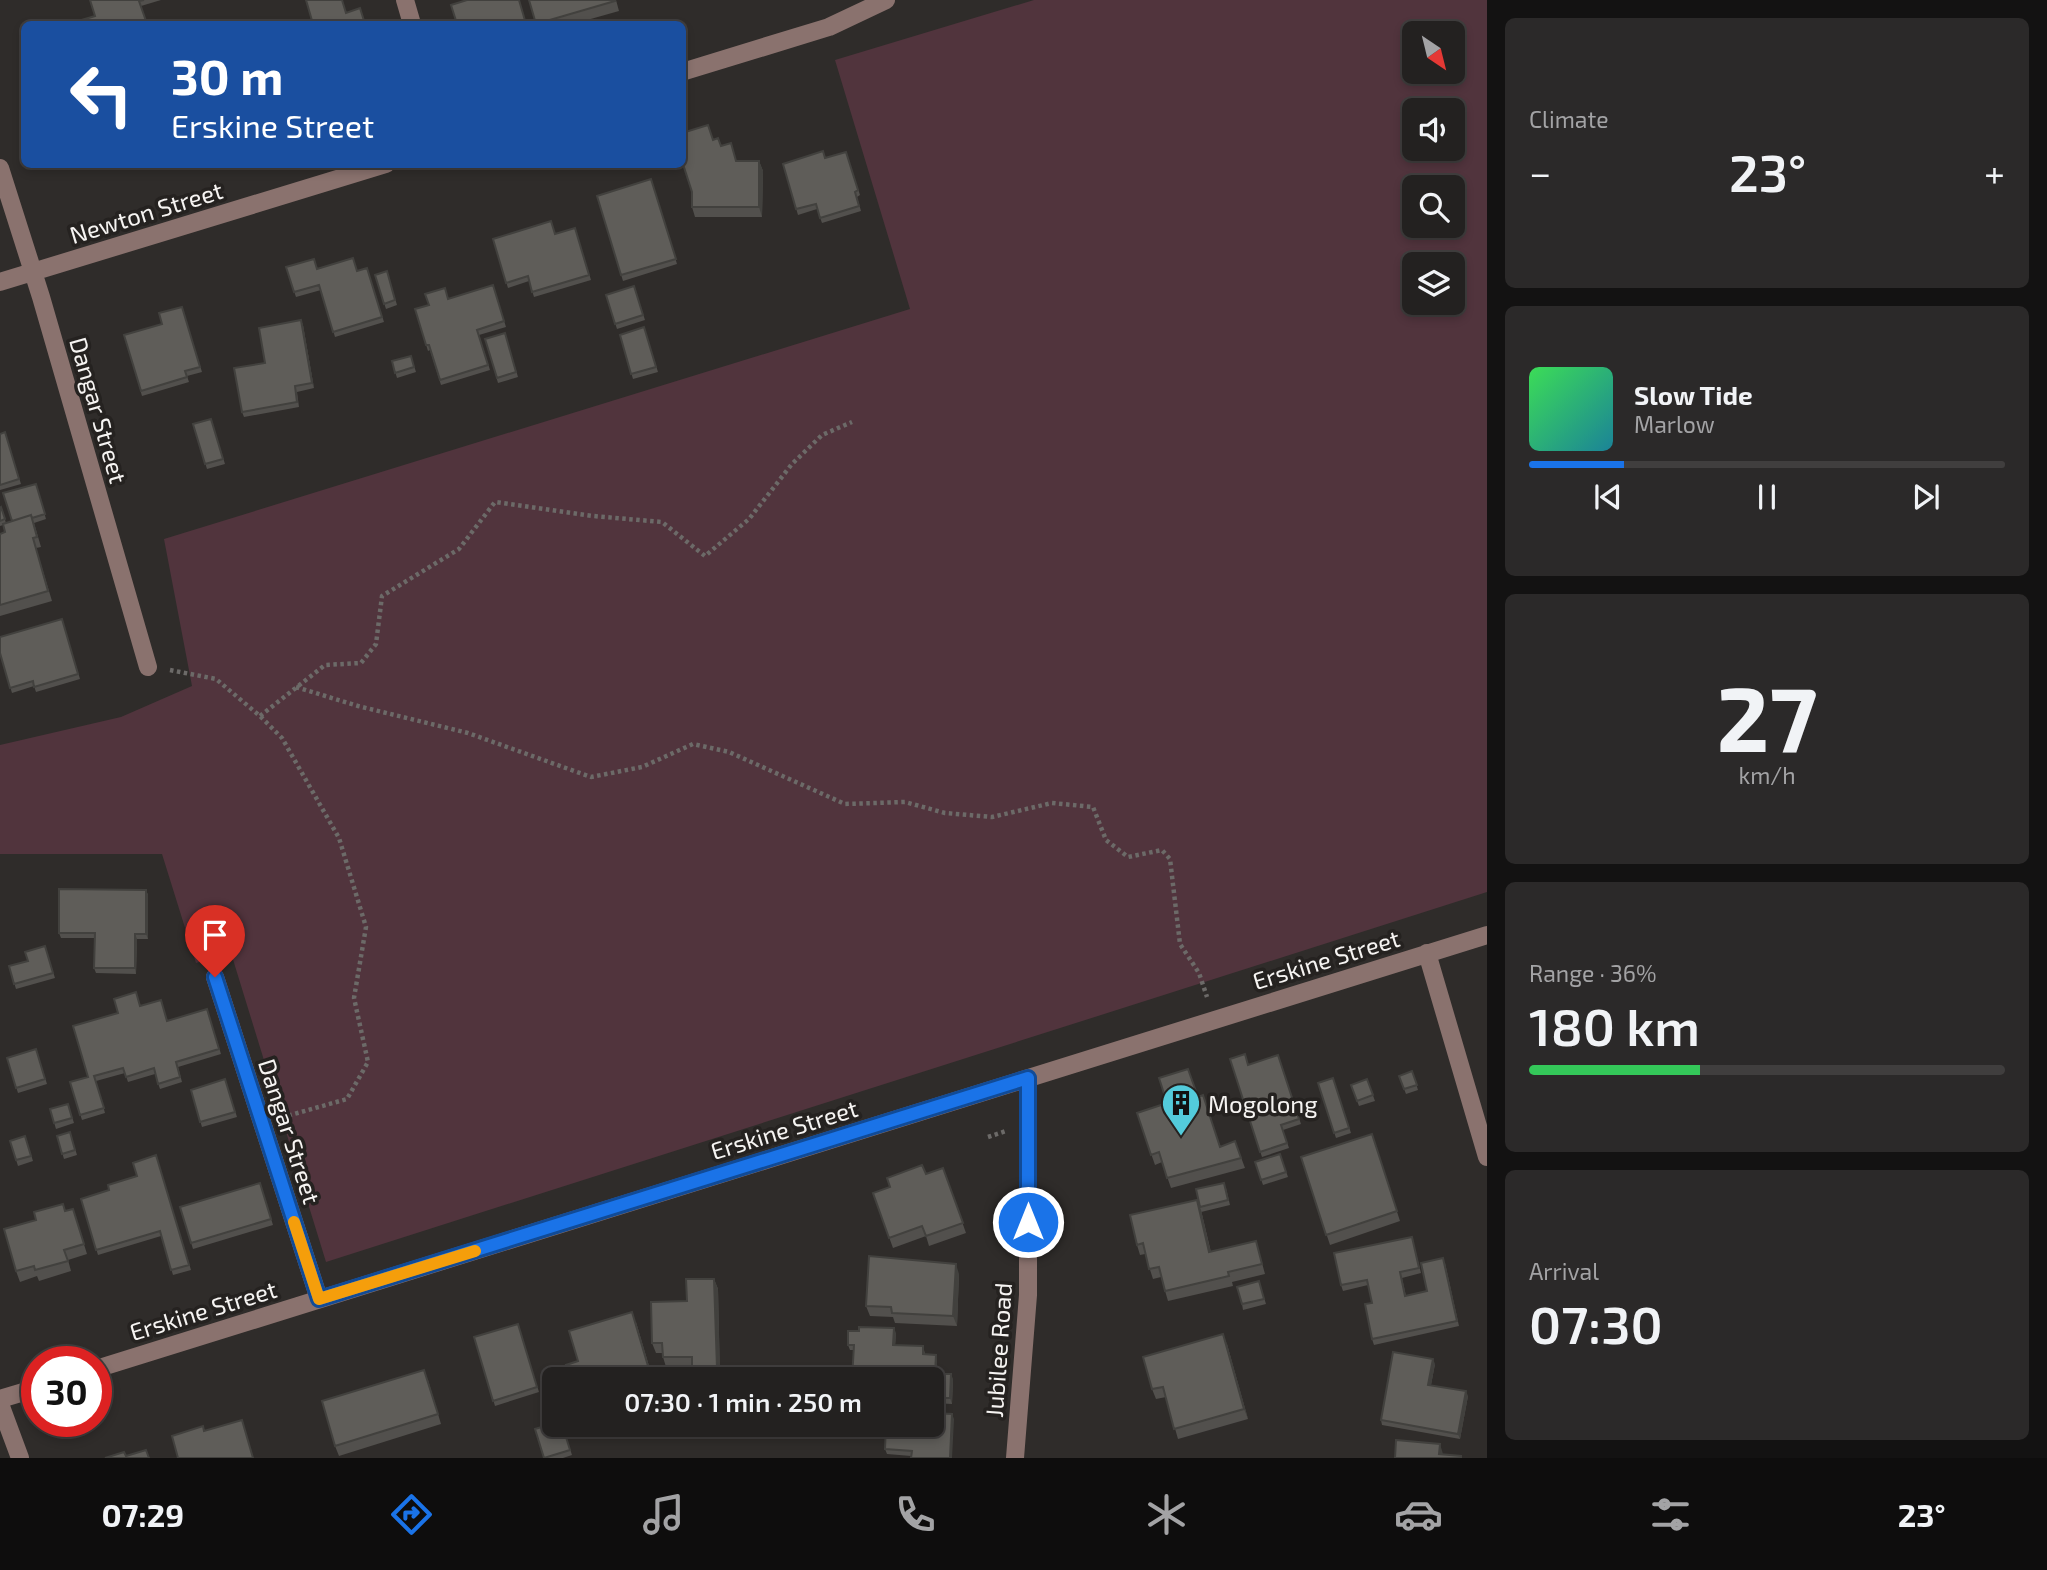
<!DOCTYPE html>
<html lang="en">
<head>
<meta charset="utf-8">
<style>
  :root { --surface:#232120; --page:#2b2929; --text:#f1f3f6; --muted:#a3a3a5; --line:#403e3e; --accent:#1a73e8 }
  body { margin:0; font-family:"Exo 2",sans-serif; background:var(--page); color:var(--text); height:100vh; display:flex; flex-direction:column; font-size:26px; white-space:nowrap }
  * { box-sizing:border-box; margin:0 }
  p { font-size:23px; color:var(--muted) }
  .icon { flex:none; width:38px; height:38px; fill:none; stroke:currentColor; stroke-width:2; stroke-linecap:round; stroke-linejoin:round }
  .map { position:relative; flex:1; overflow:hidden }
  .details { display:flex; flex-direction:column; gap:18px; padding:18px; background:#131212; width:560px }
  .details>* { flex:none }
  .top-card { position:absolute; left:21px; top:21px; width:665px; height:147px; border-radius:10px; box-shadow:0 4px 10px #0003,0 0 0 2px var(--line); background:#1a4fa0; color:#fff; overflow:hidden }
  .needle { width:46px; rotate:145deg }
  .fabs { position:absolute; left:1402px; top:21px; display:grid; gap:14px }
  .fabs a { display:grid; place-items:center; width:63px; height:63px; border-radius:10px; background:var(--surface); box-shadow:0 4px 10px #0003,0 0 0 2px var(--line); font-size:35px }
  .speed { position:absolute; left:21px; top:1346px; display:flex; gap:14px; font-size:35px; font-weight:700; text-align:center }
  .speed>* { display:grid; place-content:center; width:91px; height:91px; border-radius:50%; background:var(--surface); box-shadow:0 4px 10px #0003,0 0 0 2px var(--line); line-height:1 }
  .speed .limit { border:10px solid #d22; background:#fff; color:#111 }
  .pin { position:absolute; display:grid; place-items:center; width:60px; height:60px; color:#fff; margin:-72px -30px; border-radius:50% 50% 50% 0; rotate:-45deg; box-shadow:0 0 7px #0007 }
  .pin .icon { rotate:45deg }
  .me { position:absolute; width:77px; margin:-38px; rotate:0deg; stroke-linejoin:round; filter:drop-shadow(0 0 5px #0008) }
  .turn { display:flex; align-items:center; gap:24px; height:147px; padding:0 35px; font-size:32px }
  .turn .icon { width:91px; height:91px; stroke-width:2.5 }
  .turn b { display:block; font-size:49px; line-height:60px }
  .big { font-size:52px; font-weight:600; line-height:1.1 }
  .details .card { flex:1; display:flex; flex-direction:column; justify-content:center; gap:10px; min-width:0; padding:0 24px; border-radius:10px; background:var(--page) }
  .details .dial { align-items:center; gap:0 }
  .dial b { font-size:91px; line-height:1 }
  .song { display:flex; align-items:center; gap:21px }
  .cover { width:84px; height:84px; border-radius:10px; background:linear-gradient(135deg,hsl(130 70% 55%),hsl(190 70% 35%)) }
  .played { height:7px; border-radius:4px; background:linear-gradient(90deg,var(--accent) 20%,var(--line) 20%) }
  .keys { display:flex; justify-content:space-around; direction:ltr }
  .heat { display:flex; justify-content:space-between; align-items:center; font-size:38px; direction:ltr }
  .charge { height:10px; border-radius:5px; background:linear-gradient(90deg,#34c759 36%,var(--line) 0) }
  .trip { position:absolute; left:542px; top:1367px; width:402px; height:70px; border-radius:10px; background:var(--surface); box-shadow:0 4px 10px #0003,0 0 0 2px var(--line); font-weight:600; line-height:70px; text-align:center }
  .tab-bar { display:flex; height:112px; justify-content:space-around; align-items:center; background:#0e0d0d; color:var(--muted) }
  .tab-bar .icon { width:49px; height:49px }
  .tab-bar .active { color:var(--accent) }
  .tab-bar b { font-size:32px; color:var(--text) }
  main { display:flex; flex:1; min-height:0 }
  .map>svg:first-child { display:block }
</style>
</head>
<body>
<main>
<div class="map">
<svg width="1487" height="1458" viewBox="0 0 1487 1458">
  <rect width="100%" height="100%" fill="#2f2c2a"/>
  <path fill="#51343d" fill-rule="evenodd" d="M1034,0H1487V892L326,1262L231,953L196,963L162,854H0V745L121,717L192,686L164,539L910,309L835,60ZM1414,33H1452V72H1414ZM1414,110H1452V149H1414ZM1414,187H1452V226H1414ZM1414,264H1452V303H1414Z"/>
  <g fill="none" stroke-linecap="round" stroke-linejoin="round">
    <path stroke="#6c6a68" stroke-width="4.5" stroke-dasharray="3.5 3.5" stroke-linecap="butt" d="M170,670L216,679L260,716L282,738L339,838L366,927L354,998L368,1062L347,1099L287,1116
      M296,687L358,706L468,733L591,777L642,767L693,744L729,752L845,804L905,802L945,813L992,817L1052,803L1093,807L1106,840L1128,857L1162,850L1170,859L1180,944L1199,973L1207,997
      M260,716L325,665L361,663L376,644L382,596L459,549L495,502L593,516L662,522L705,556L749,519L792,464L822,435L852,422
      M988,1137L1006,1131"/>
    <path stroke="#8a726e" stroke-width="18" d="M405,0L412,24
      M682,72L829,27L886,0
      M0,168L41,297L148,667
      M0,282L386,164
      M1427,953L1487,1157
      M215,977L319,1299
      M96,1369L1487,935
      M0,1399L37,1388
      M0,1404L20,1458
      M1015,1458L1028,1295V1078"/>
  </g>
  <path fill="#52504d" d="M90,0H161L141,6L147,24H68L95,16Z
    M529,0H616L619,11L573,24H536Z
    M713,140L737,161H759L763,171L762,217H695L692,207Z
    M846,152L860,195L857,197L861,211L822,223L817,209L798,215L783,164L825,158Z
    M651,179L677,264L623,281L597,196Z
    M575,228L591,280L534,297L529,281L508,288L493,239L556,234Z
    M286,267L357,271L367,268L384,322L335,337L321,290L296,297Z
    M387,271L397,305L386,309L375,275Z
    M493,285L506,327L479,335L490,370L441,385L430,350L428,351L415,309Z
    M634,286L645,320L617,329L606,295Z
    M182,307L202,372L187,376L189,382L142,396L124,335L162,324Z
    M301,320L303,325L314,388L297,392L299,407L244,417L242,412L265,363Z
    M644,327L658,372L633,379L620,335Z
    M505,333L518,377L498,383L485,339Z
    M411,356L416,372L397,378L392,361Z
    M211,419L225,464L207,469L193,424Z
    M5,432L21,484L0,490V434Z
    M36,484L46,519L34,523L41,547L36,548L52,601L0,616V534L5,532L3,525L0,526V508L1,507L6,523L12,521Z
    M62,619L80,679L36,692L34,686L12,693L0,653Z
    M146,890L148,895V939H137L136,974L96,973L94,968L95,938H61L59,933Z
    M45,946L55,978L16,989L9,966L28,961Z
    M140,1006L167,1021L207,1009L221,1054L178,1067L182,1082L160,1089L155,1074L128,1082L125,1073L96,1081L105,1113L82,1120L70,1082L88,1077Z
    M36,1049L47,1084L18,1093L7,1058Z
    M1278,1055L1301,1124L1283,1130L1289,1148L1262,1157L1230,1059L1249,1065Z
    M1412,1071L1418,1090L1406,1094L1399,1076Z
    M1333,1078L1351,1133L1336,1138L1318,1083Z
    M225,1079L237,1117L202,1127L191,1090Z
    M1367,1079L1375,1101L1359,1106L1351,1085Z
    M1198,1097L1221,1147L1235,1141L1245,1168L1171,1188L1162,1162L1155,1165L1137,1113Z
    M68,1104L74,1123L56,1129L50,1109Z
    M70,1132L77,1155L64,1159L57,1136Z
    M25,1136L33,1161L18,1166L10,1141Z
    M1375,1144L1400,1221L1330,1245L1301,1157Z
    M1280,1154L1288,1177L1263,1185L1255,1162Z
    M156,1155L191,1270L173,1275L161,1236L98,1255L81,1199L109,1190L137,1176Z
    M943,1168L966,1233L929,1246L926,1236L893,1248L873,1193Z
    M260,1183L273,1225L193,1249L180,1207Z
    M1226,1188L1230,1205L1201,1212L1200,1207Z
    M1197,1200L1201,1210L1211,1252L1256,1241L1265,1274L1232,1282L1233,1286L1168,1301L1161,1277L1153,1279L1145,1254L1140,1255L1137,1245Z
    M73,1209L87,1254L68,1260L71,1271L39,1281L37,1276L20,1282L16,1271L65,1211Z
    M1412,1237L1421,1273L1402,1278L1406,1296L1427,1291L1445,1263L1459,1326L1374,1345L1372,1339V1303L1368,1285L1343,1291L1341,1285Z
    M959,1274L957,1326L895,1323L893,1317L870,1316L866,1306Z
    M714,1279L718,1289L720,1378L696,1379L692,1367H666L663,1357L662,1353H656L652,1343L687,1301Z
    M1259,1281L1266,1304L1243,1310L1242,1304Z
    M636,1322L652,1376L642,1379H571L578,1361Z
    M518,1324L539,1392L495,1406L474,1337Z
    M896,1333L895,1345L923,1346L925,1354L937,1360V1374L953,1379L952,1404L933,1403V1379L853,1350H850L848,1345Z
    M1227,1344L1248,1419L1178,1439L1166,1397L1156,1399L1152,1389Z
    M1435,1364L1431,1385L1468,1396L1460,1439L1382,1425L1381,1420Z
    M428,1380L441,1424L339,1456L335,1446Z
    M954,1419L911,1456L887,1454L885,1449Z
    M562,1424L572,1455L563,1458H544Z"/>
  <path fill="#42413e" d="M759,161L763,171L762,217L759,207Z
    M301,320L303,325L314,388L312,383Z
    M146,890L148,895V939L146,934Z
    M135,934L137,939L136,974L135,968Z
    M1197,1200L1201,1210L1213,1262L1209,1252Z
    M956,1264L959,1274L957,1326L953,1316Z
    M714,1279L718,1289L720,1378L717,1368Z
    M894,1328L896,1333L895,1350L893,1345Z
    M1223,1334L1227,1344L1248,1419L1244,1409Z
    M936,1355L937,1360V1379L935,1374Z
    M1433,1359L1435,1364L1430,1390L1428,1385Z
    M951,1374L953,1379L952,1404L950,1398Z
    M1466,1391L1468,1396L1460,1439L1458,1434Z
    M952,1414L954,1419L952,1458H950Z
    M1440,1444L1443,1454V1458L1439,1454Z"/>
  <path fill="#5f5d59" stroke="#42413e" stroke-width="2" d="M90,0H144L139,1L146,21L134,24H68L95,16Z
    M306,0H342L346,13L360,8L365,24H313Z
    M467,0H519L526,24H457L451,5Z
    M529,0H615V1L536,24Z
    M708,125L713,140L718,138L721,146L731,143L736,161H759V207H692V192L682,161V133Z
    M823,151L825,158L846,152L858,190L855,192L859,206L820,218L816,204L796,209L783,164Z
    M651,179L676,259L621,275L597,196Z
    M551,221L555,234L575,228L589,275L532,292L528,276L506,283L493,239Z
    M353,258L357,271L367,268L382,317L333,332L319,285L294,292L286,267L314,259L317,269Z
    M387,271L395,300L384,304L375,275Z
    M493,285L504,321L477,330L488,365L440,380L429,345H426L415,309L429,305L425,294L445,288L448,299Z
    M634,286L643,315L615,324L606,295Z
    M182,307L200,367L185,371L187,377L141,391L124,335L162,324L159,313Z
    M301,320L312,383L295,386L297,402L242,412L234,368L265,363L259,328Z
    M644,327L656,367L631,374L620,335Z
    M505,333L516,372L497,378L485,339Z
    M411,356L414,367L395,373L392,361Z
    M211,419L223,459L205,464L193,424Z
    M5,432L19,479L0,485V434Z
    M36,484L45,514L32,518L31,515L12,521L3,493Z
    M1,507L5,519L0,521V508Z
    M31,515L37,537L33,538L48,591L0,605V534L5,532L3,524Z
    M62,619L78,674L34,687L33,681L10,688L0,653V637Z
    M59,889L146,890V934H135V968H94L95,933H59Z
    M45,946L53,973L14,984L9,966L28,961L25,952Z
    M136,992L140,1006L161,1000L167,1021L207,1009L219,1049L176,1062L180,1077L158,1084L154,1068L126,1077L123,1068L94,1076L104,1108L80,1115L70,1082L88,1077L73,1026L118,1013L114,999Z
    M36,1049L45,1079L16,1088L7,1058Z
    M1245,1054L1248,1065L1278,1055L1299,1119L1281,1125L1287,1143L1260,1152L1230,1059Z
    M1188,1069L1198,1097L1203,1095L1220,1147L1235,1141L1241,1158L1167,1178L1159,1152L1151,1155L1137,1113L1167,1103L1159,1078Z
    M1412,1071L1417,1085L1404,1089L1399,1076Z
    M1333,1078L1349,1128L1334,1133L1318,1083Z
    M225,1079L235,1112L200,1122L191,1090Z
    M1367,1079L1373,1095L1357,1101L1351,1085Z
    M68,1104L72,1118L54,1123L50,1109Z
    M70,1132L75,1150L62,1154L57,1136Z
    M1372,1134L1397,1211L1326,1235L1301,1157Z
    M25,1136L31,1156L16,1160L10,1141Z
    M1280,1154L1286,1172L1261,1180L1255,1162Z
    M156,1155L189,1265L171,1270L160,1231L96,1250L81,1199L109,1190L108,1185L137,1176L133,1163Z
    M922,1165L926,1174L943,1168L963,1223L926,1236L922,1226L889,1238L873,1193L890,1187L887,1178Z
    M260,1183L271,1219L191,1243L180,1207Z
    M1224,1183L1228,1200L1200,1207L1196,1189Z
    M1197,1200L1209,1252L1256,1241L1262,1264L1228,1272L1229,1276L1165,1291L1159,1267L1149,1269L1143,1243L1137,1245L1130,1215Z
    M63,1204L65,1211L73,1209L84,1244L64,1250L68,1261L35,1270L34,1266L16,1271L4,1229L36,1220L34,1212Z
    M1412,1237L1419,1268L1400,1272L1405,1296L1427,1291L1421,1263L1443,1258L1457,1321L1372,1339L1365,1304L1372,1303L1367,1280L1341,1285L1334,1253Z
    M869,1256L956,1264L953,1316L892,1313L891,1307L866,1306Z
    M686,1279H714L717,1368L692,1369V1357H663L662,1343H652L651,1302L687,1301Z
    M1259,1281L1264,1299L1242,1304L1237,1287Z
    M632,1312L648,1366L605,1379H571L566,1365L578,1361L569,1331Z
    M518,1324L537,1387L493,1401L474,1337Z
    M859,1327L894,1328L893,1345L923,1346V1354L936,1355L935,1374H951L950,1398H933V1379H852L854,1345H848V1331H859Z
    M1223,1334L1244,1409L1174,1429L1163,1387L1152,1389L1143,1357Z
    M1393,1352L1433,1359L1428,1385L1466,1391L1458,1434L1381,1420Z
    M424,1370L438,1414L335,1446L322,1401Z
    M933,1413L952,1414L950,1458H911L912,1451L885,1449L886,1424H933Z
    M242,1420L253,1458H178L172,1436L203,1426L204,1431Z
    M555,1423V1424H562L570,1450L544,1458L535,1429Z
    M1396,1440L1440,1444L1439,1454L1461,1456V1458H1395Z
    M146,1450L149,1458H105L124,1452L126,1456Z"/>
  <g fill="none" stroke-linecap="round" stroke-linejoin="round">
    <g stroke="#114b97" stroke-width="18">
      <path id="route" d="M215,977L319,1299L1028,1078V1222"/>
    </g>
    <use href="#route" stroke="#1a73e8" stroke-width="12"/>
    <path stroke="#f59e0b" stroke-width="12" d="M294,1222L319,1299L475,1251"/>
  </g>
  <defs>
    <g id="building-pin" transform="scale(2.0125)"><path d="M0 17L-7.5 6A9.5 9.5 0 1 1 7.5 6Z" fill="#53cbdb" stroke="#252220"/><path d="M-4-6H4V6H1V3H-1V6H-4ZM-2.5-4.3h1.7v1.8h-1.7ZM.8-4.3h1.7v1.8H.8ZM-2.5-1h1.7V.8h-1.7ZM.8-1h1.7V.8H.8Z" fill="#111"/></g>
  </defs>
  <g fill-rule="evenodd">
    <use href="#building-pin" x="1181" y="1103"/>
  </g>
  <g text-anchor="middle" dominant-baseline="central" stroke-width="7" stroke-linejoin="round" paint-order="stroke">
    <g font-size="24" fill="#f6f4f2" stroke="#252220">
      <text transform="translate(146 212) rotate(-17)">Newton Street</text>
      <text transform="translate(99 410) rotate(74)">Dangar Street</text>
      <text transform="translate(1326 959) rotate(-17)">Erskine Street</text>
      <text transform="translate(784 1129) rotate(-17)">Erskine Street</text>
      <text transform="translate(290 1131) rotate(72)">Dangar Street</text>
      <text transform="translate(203 1310) rotate(-17)">Erskine Street</text>
      <text transform="translate(998 1350) rotate(-86)">Jubilee Road</text>
    </g>
    <g font-size="24" fill="#f6f4f2" stroke="#252220" text-anchor="start">
      <text x="1208" y="1103">Mogolong</text>
    </g>
  </g>
</svg>
<div class="fabs">
<a><svg class="needle" viewBox="-14 -14 28 28"><path d="M0-13l5 13h-10z" fill="#e53935"/><path d="M0 13l5-13h-10z" fill="#a3a3a5"/></svg></a>
<a><svg class="icon" aria-label="sound" viewBox="0 0 24 24"><path d="M4 9h4l5-4v14l-5-4H4zM17 9q2 3 0 6"/></svg></a>
<a><svg class="icon" aria-label="search" viewBox="0 0 24 24"><circle cx="10" cy="10" r="6"/><path d="M15 15l6 6"/></svg></a>
<a><svg class="icon" aria-label="layers" viewBox="0 0 24 24"><path d="M12 4l9 5-9 5-9-5zM3 14l9 5 9-5"/></svg></a>
</div>
<div class="speed"><div class="limit">30</div></div>
<div class="pin" style="left:215px;top:977px;background:#d93025"><svg class="icon" aria-label="arrive" viewBox="0 0 24 24"><path d="M6 21V4h12l-3 4 3 4H6"/></svg></div>
<svg class="me" style="left:1028px;top:1222px" viewBox="-20 -20 40 40"><circle r="17" fill="#1a73e8" stroke="#fff" stroke-width="3"/><path d="M0-11L8 9 0 5-8 9z" fill="#fff"/></svg>
<div class="trip">07:30 · 1 min · 250 m</div>
<div class="top-card">
<div class="turn"><svg class="icon" aria-label="left" viewBox="0 0 24 24"><path d="M17 20v-9H6M10 6l-5 5 5 5"/></svg><div><b>30 m</b>Erskine Street</div></div>
</div>
</div>
<section class="details">
<div class="card"><p>Climate</p>
<div class="heat"><a>−</a><b class="big">23°</b><a>+</a></div>
</div>
<div class="card">
<div class="song"><i class="cover"></i><div><b>Slow Tide</b><p>Marlow</p></div></div>
<div class="played"></div>
<div class="keys"><svg class="icon" aria-label="previous" viewBox="0 0 24 24"><path d="M18 5L8 12l10 7zM5 5v14"/></svg><svg class="icon" aria-label="pause" viewBox="0 0 24 24"><path d="M8 5v14M16 5v14"/></svg><svg class="icon" aria-label="next" viewBox="0 0 24 24"><path d="M6 5l10 7-10 7zM19 5v14"/></svg></div>
</div>
<div class="card dial"><b>27</b><p>km/h</p></div>
<div class="card"><p>Range · 36%</p><b class="big">180 km</b><div class="charge"></div></div>
<div class="card"><p>Arrival</p><b class="big">07:30</b></div>
</section>
</main>
<nav class="tab-bar">
<b>07:29</b>
<svg class="icon active" aria-label="directions" viewBox="0 0 24 24"><path d="M12 3l9 9-9 9-9-9zM9 14v-3h6M13 9l2 2-2 2"/></svg>
<svg class="icon" aria-label="music" viewBox="0 0 24 24"><path d="M9 18V5l10-2v13"/><circle cx="6" cy="18" r="3"/><circle cx="16" cy="16" r="3"/></svg>
<svg class="icon" aria-label="phone" viewBox="0 0 24 24"><path d="M5 4h4l2 5-3 2q2 4 5 5l2-3 5 2v4C11 20 4 13 5 4z"/></svg>
<svg class="icon" aria-label="climate" viewBox="0 0 24 24"><path d="M12 3v18M4 7l16 10M4 17L20 7"/></svg>
<svg class="icon" aria-label="car" viewBox="0 0 24 24"><path d="M5 17H2v-5l4-1 3-4h7l3 4 3 1v5h-3M9 17h6M6 11h13"/><circle cx="7" cy="17" r="2"/><circle cx="17" cy="17" r="2"/></svg>
<svg class="icon" aria-label="filters" viewBox="0 0 24 24"><path d="M4 7h16M4 17h16"/><circle cx="9" cy="7" r="2"/><circle cx="15" cy="17" r="2"/></svg>
<b>23°</b>
</nav>
</body>
</html>
